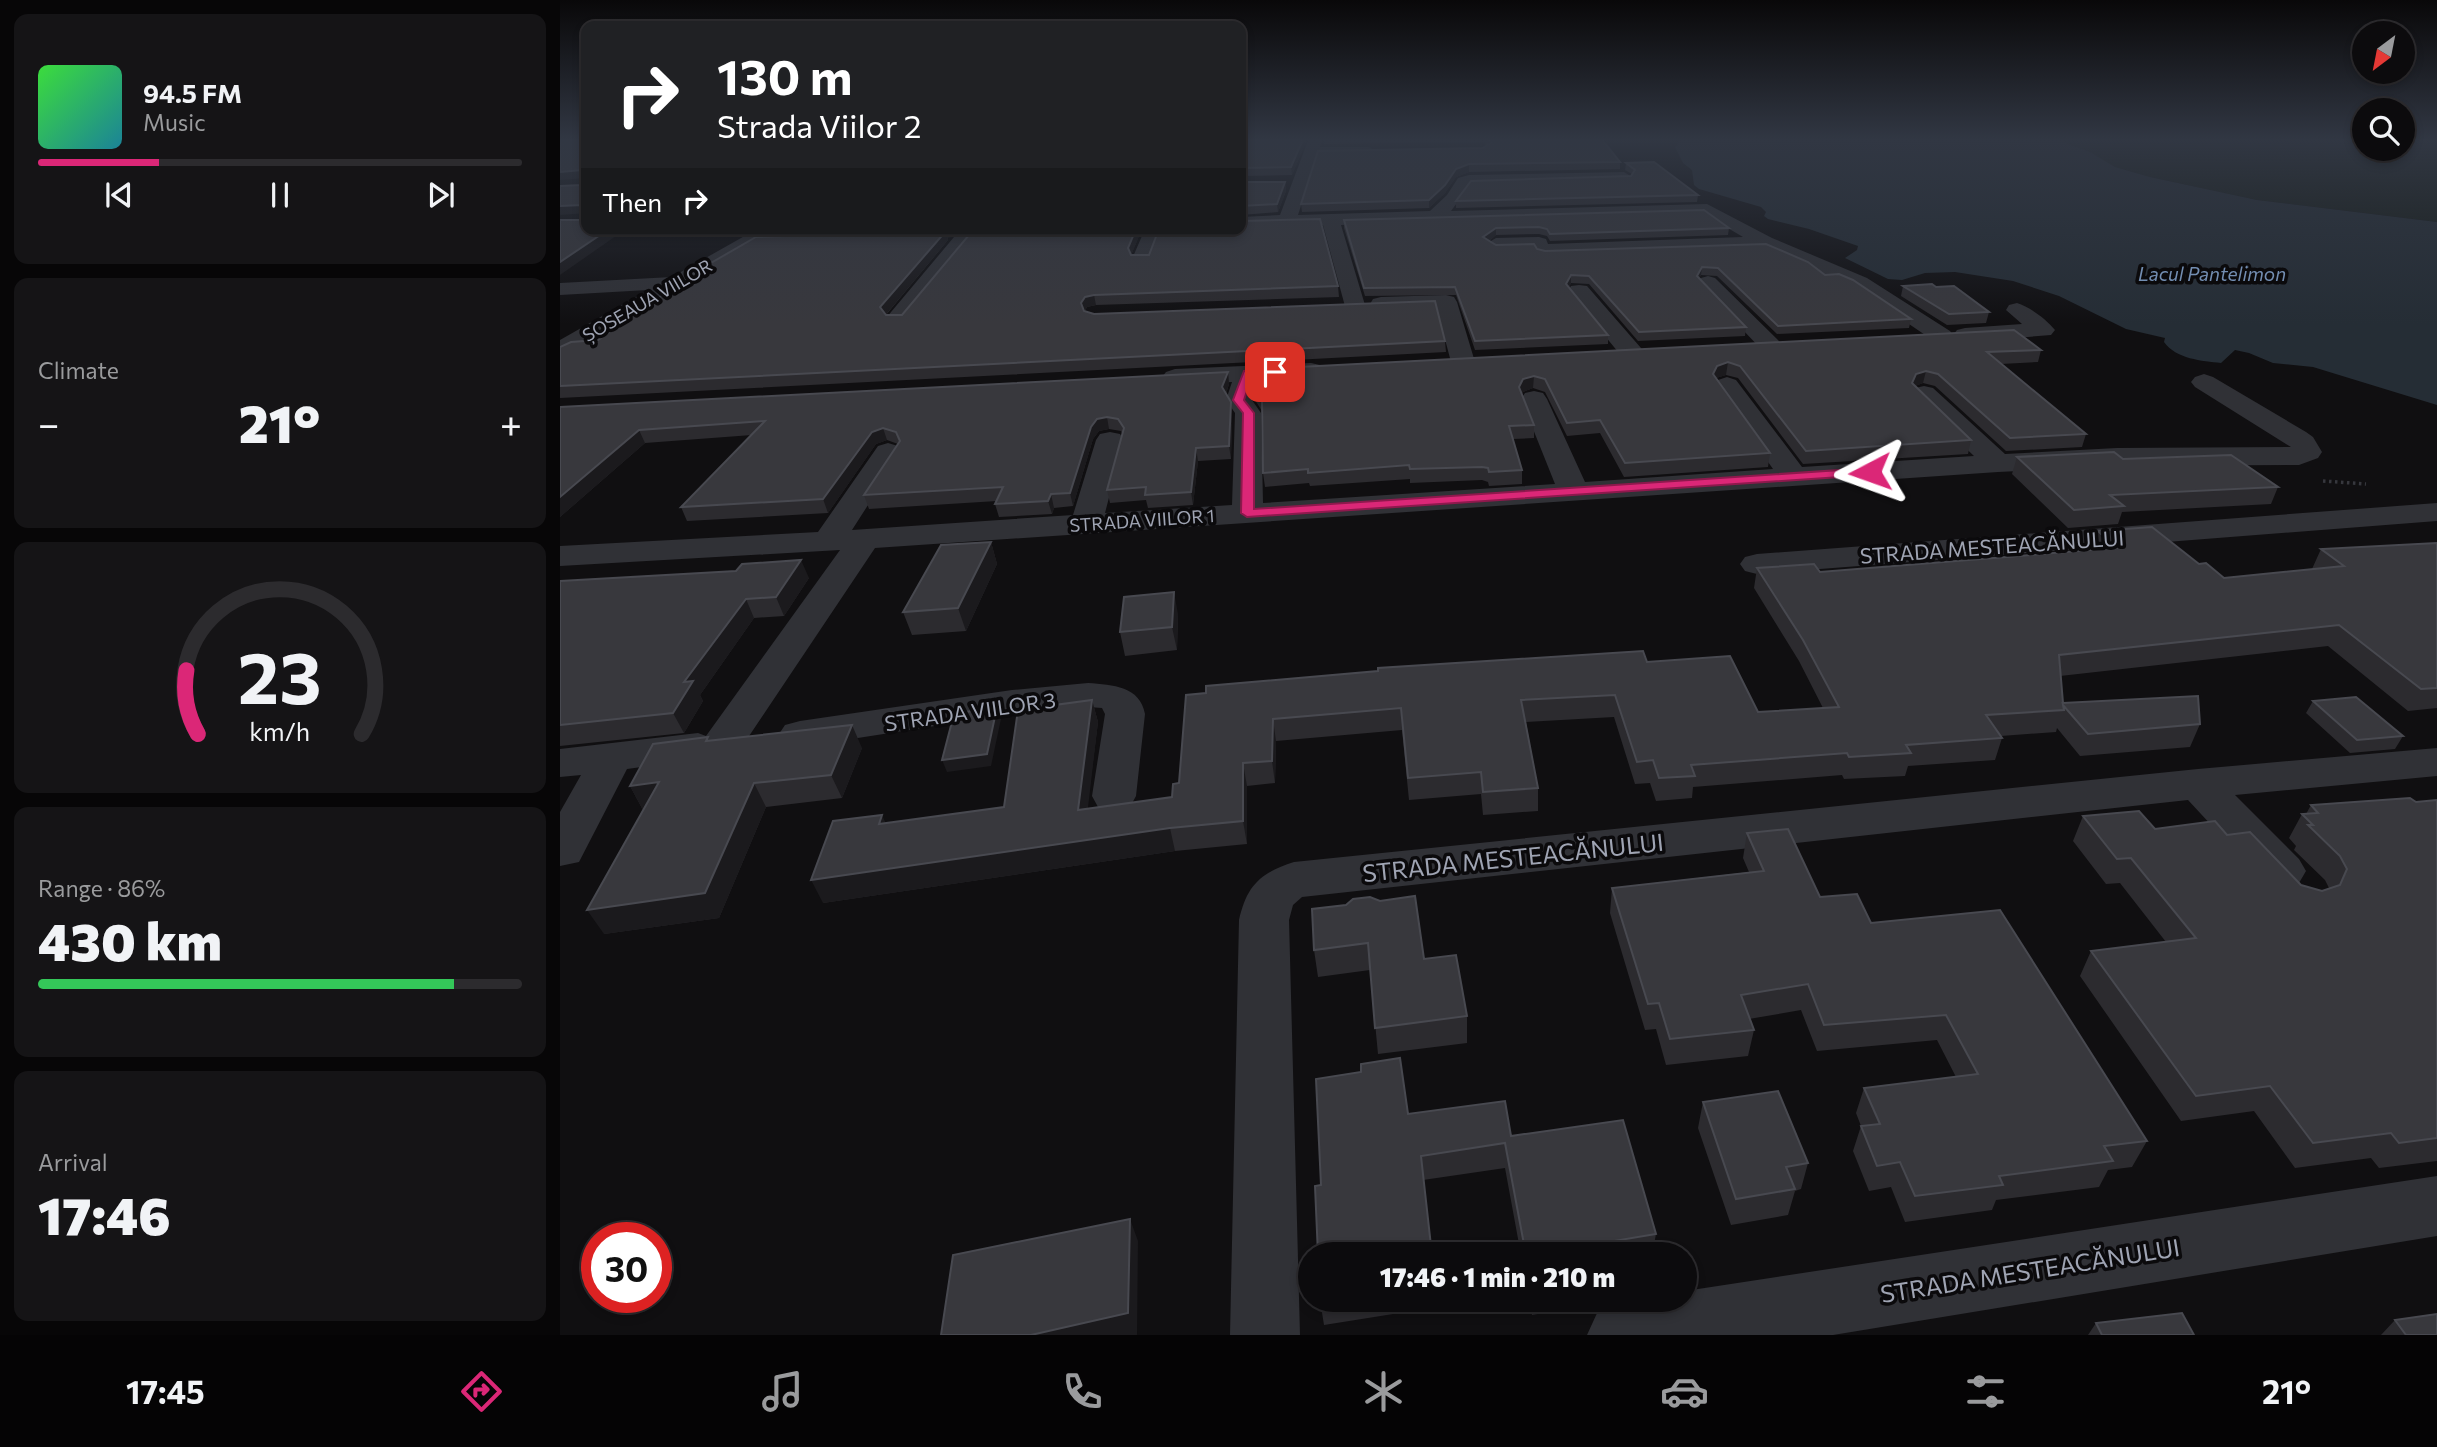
<!DOCTYPE html>
<html lang="en">
<head>
<meta charset="utf-8">
<style>
  :root { --surface:#0c0b0d; --page:#151416; --text:#f1f3f6; --muted:#9a9b9d; --line:#2c2b2e; --accent:#db2777 }
  body { margin:0; font-family:Commissioner,sans-serif; background:var(--page); color:var(--text); height:100vh; display:flex; flex-direction:column; font-size:26px; white-space:nowrap }
  * { box-sizing:border-box; margin:0 }
  p { font-size:23px; color:var(--muted) }
  .icon { flex:none; width:38px; height:38px; fill:none; stroke:currentColor; stroke-width:2; stroke-linecap:round; stroke-linejoin:round }
  .map { position:relative; flex:1; overflow:hidden }
  .panel { display:flex; flex-direction:column; gap:14px; padding:14px; background:#070607; width:560px }
  .panel>* { flex:none }
  .hud { position:absolute; left:21px; top:21px; width:665px; height:214px; border-radius:14px; box-shadow:0 4px 10px #0003,0 0 0 2px var(--line); background:#202124; color:#fff; overflow:hidden }
  .needle { width:46px; rotate:212deg }
  .controls { position:absolute; left:1792px; top:21px; display:grid; gap:14px }
  .controls a { display:grid; place-items:center; width:63px; height:63px; border-radius:50%; background:var(--surface); box-shadow:0 4px 10px #0003,0 0 0 2px var(--line); font-size:35px }
  .speed { position:absolute; left:21px; top:1222px; display:flex; gap:14px; font-size:35px; font-weight:700; text-align:center }
  .speed>* { display:grid; place-content:center; width:91px; height:91px; border-radius:50%; background:var(--surface); box-shadow:0 4px 10px #0003,0 0 0 2px var(--line); line-height:1 }
  .speed .limit { border:10px solid #d22; background:#fff; color:#111 }
  .pin { position:absolute; display:grid; place-items:center; width:60px; height:60px; color:#fff; margin:-30px; border-radius:14px; box-shadow:0 4px 10px #0006 }
  .me { position:absolute; width:77px; margin:-38px; rotate:266deg; stroke-linejoin:round; filter:drop-shadow(0 0 5px #0008) }
  .turn { display:flex; align-items:center; gap:24px; height:147px; padding:0 21px; font-size:32px }
  .turn .icon { width:91px; height:91px; stroke-width:2.5 }
  .turn b { display:block; font-size:49px; line-height:60px }
  .then { display:flex; align-items:center; height:66px; padding:0 21px; background:#0003; gap:14px; font-size:26px }
  .big { font-size:52px; font-weight:800; line-height:1.1 }
  .panel .card { flex:1; display:flex; flex-direction:column; justify-content:center; gap:10px; min-width:0; padding:0 24px; border-radius:14px; background:var(--page) }
  .panel .dial { align-items:center; gap:0 }
  .dial svg { height:182px; overflow:visible; fill:none; stroke:var(--line); stroke-width:7; stroke-linecap:round; text-anchor:middle }
  .dial text { fill:var(--text); stroke:none }
  .song { display:flex; align-items:center; gap:21px }
  .cover { width:84px; height:84px; border-radius:10px; background:linear-gradient(135deg,hsl(120 70% 55%),hsl(190 70% 35%)) }
  .played { height:7px; border-radius:4px; background:linear-gradient(90deg,var(--accent) 25%,var(--line) 25%) }
  .keys { display:flex; justify-content:space-around; direction:ltr }
  .heat { display:flex; justify-content:space-between; align-items:center; font-size:38px; direction:ltr }
  .charge { height:10px; border-radius:5px; background:linear-gradient(90deg,#34c759 86%,var(--line) 0) }
  .trip { position:absolute; left:738px; top:1242px; width:399px; height:70px; border-radius:35px; background:var(--surface); box-shadow:0 4px 10px #0003,0 0 0 2px var(--line); font-weight:800; line-height:70px; text-align:center }
  .menu { display:flex; height:112px; justify-content:space-around; align-items:center; background:#050405; color:var(--muted) }
  .menu .icon { width:49px; height:49px }
  .menu .selected { color:var(--accent) }
  .menu b { font-size:32px; color:var(--text) }
  main { display:flex; flex:1; min-height:0 }
  .map>svg:first-child { display:block }
</style>
</head>
<body>
<main>
<section class="panel">
<div class="card">
<div class="song"><i class="cover"></i><div><b>94.5 FM</b><p>Music</p></div></div>
<div class="played"></div>
<div class="keys"><svg class="icon" aria-label="previous" viewBox="0 0 24 24"><path d="M18 5L8 12l10 7zM5 5v14"/></svg><svg class="icon" aria-label="pause" viewBox="0 0 24 24"><path d="M8 5v14M16 5v14"/></svg><svg class="icon" aria-label="next" viewBox="0 0 24 24"><path d="M6 5l10 7-10 7zM19 5v14"/></svg></div>
</div>
<div class="card"><p>Climate</p>
<div class="heat"><a>−</a><b class="big">21°</b><a>+</a></div>
</div>
<div class="card dial"><svg viewBox="0 0 100 80">
<path d="M14 69A42 42 0 1 1 86 69"/>
<path d="M14 69A42 42 0 0 1 9 41" stroke="#db2777"/>
<text x="50" y="56" font-size="32" font-weight="700">23</text>
<text x="50" y="72" font-size="11">km/h</text>
</svg></div>
<div class="card"><p>Range · 86%</p><b class="big">430 km</b><div class="charge"></div></div>
<div class="card"><p>Arrival</p><b class="big">17:46</b></div>
</section>
<div class="map">
<svg width="1877" height="1335" viewBox="0 0 1877 1335">
  <rect width="100%" height="100%" fill="#100f11"/>
  <path fill="#161c17" d="M1492,138H1804V149H1843V138H1877V222L1697,200L1590,177L1555,167L1529,152Z"/>
  <path fill="#252d35" d="M1122,138H1492L1530,152L1555,167L1590,177L1697,200L1877,222V405L1753,367L1713,363L1689,353L1675,350L1661,363C1642,361 1616,359 1604,342L1605,338L1566,329L1499,296L1453,281L1395,272L1365,273L1342,280L1328,279L1285,258L1297,250L1298,246L1249,229L1208,219L1204,216L1206,212L1201,207L1139,189L1134,185L1132,170L1123,163L1115,147Z"/>
  <g fill="none" stroke-linecap="round" stroke-linejoin="round">
    <path stroke="#36373d" stroke-width="3.5" stroke-dasharray="2.5 3.5" stroke-linecap="butt" d="M1763,481L1806,484"/>
    <path fill="#303136" fill-rule="evenodd" d="M749,138H763L760,147H809L816,151L809,155L757,156L738,215L870,211L887,195L898,178L909,175L1064,172L1072,177L1070,180L910,185L891,211L1147,204L1212,238L1307,278L1390,331L1394,336L1390,341H1374L1293,286L1202,248L985,256L978,254L976,249L936,250L926,244L936,238L979,237L986,239L988,244L1183,237L1144,214L781,225L805,305L802,310H786L763,225L681,227V217L720,215Z
      M197,229H220L8,355L0,357V340L88,290L0,295V283L112,277Z
      M329,229H472L463,235L414,236L345,323H329L326,318L394,237L332,240L323,234Z
      M585,229H603L592,259L589,263H575L572,259Z
      M1148,276L1155,278L1218,340L1222,345L1218,350H1202L1141,286L1138,282L1141,278Z
      M1019,285L1027,286L1081,348L1084,353L1081,358L1072,360L1063,358L1008,291L1011,286Z
      M886,295L894,297L897,302L915,362L912,367L903,369L894,367L891,362L877,309L821,311L813,309L810,304L813,299L821,297Z
      M1457,303C1470,307 1486,319 1495,330L1491,335L1405,342L1397,340L1393,335L1397,330L1405,328L1462,324L1446,310L1449,305Z
      M751,363L760,365L763,370L760,375L698,380L692,400L701,413L703,503L995,484L961,399L965,393L974,391L983,393L987,399L1025,482L1213,469L1154,385L1158,380L1167,377L1176,380L1242,467L1414,456L1355,400L1351,394L1355,388L1364,386L1373,388L1445,454L1557,448L1731,447L1635,387L1631,382L1635,377L1644,374L1653,377L1746,432L1753,437L1762,452L1758,458L1739,465L1557,466L1438,472L315,548L177,754L67,769L19,862L0,866V812L21,775L0,777V749L138,733L146,736L280,550L0,566V546L258,532L318,446L328,443L338,446L342,452L292,530L513,515L536,440L540,434L550,432L560,434L564,440L545,513L672,505L675,413L666,400L672,382L615,385L606,382L602,377L606,372L615,369Z
      M1877,503V521L1197,574L1185,571L1180,564L1185,557L1197,554Z
      M528,683C553,685 580,686 585,714L576,796L570,807L554,811L538,807L532,796L545,714L542,708L528,707L452,714L240,747L225,743L219,734L225,725L240,721L452,690Z
      M1877,748V776L1675,795L1739,859L1746,871L1739,883L1722,888L1705,883L1628,800L742,897L733,905L729,920L740,1335H670L679,920C687,885 700,873 734,862L1638,769Z
      M1877,1176V1236L1273,1335H1027L1038,1311L1063,1300H1125V1291Z"/>
  </g>
  <path fill="#2c2b2f" d="M681,137H748L732,175L681,176Z
    M763,137H1040L1060,162V169L909,172L896,177L885,193L869,208L742,212L741,204L923,148L927,146L923,142L764,144Z
    M1066,163L1138,195L1137,202L896,208V201L1071,176L1072,174L1065,170Z
    M681,182H725L726,191L718,212L681,215Z
    M784,220L1169,228L1168,235L990,241L987,236L979,234L936,235L929,241L936,245L977,249L985,251L1265,275L1351,319L1349,328L1217,334L1157,276L1141,275L1139,278L1186,327L1185,336L1078,341L1029,284L1011,283L1009,287L1048,335V344L915,350L896,295L805,296L784,228Z
    M414,229H582L571,255L778,286L779,297L536,305L527,307L525,311L534,314L885,341L886,352L0,398V347L38,340L386,231L388,240L326,315H342Z
    M1343,286L1376,287L1429,312L1426,323L1387,325L1341,296Z
    M1481,350L1478,362L1441,364L1526,434L1522,447L1446,451L1375,386L1363,383L1355,386L1411,440L1408,454L1243,464L1178,378L1166,375L1156,378L1210,453L1208,467L1064,477L1040,433L1007,436L985,392L973,388L963,392L961,394L974,425V438L953,439L962,470V484L929,486L928,482L922,480L850,483V479L750,486L749,483L705,487L703,473L702,411L695,400L693,387L699,369Z
    M668,372L669,384L666,394L671,402L672,414L671,459L638,461L633,505L588,508L586,500L550,503L547,490L562,434L561,431L549,429L539,431L533,439L513,506L494,508L492,514L439,517L435,504L437,501L309,509L304,495L338,444L327,440L316,444L268,513L127,521L121,507L192,435L85,443L0,517V407Z
    M1457,457L1563,459L1718,487L1711,504L1562,512L1558,524L1508,528L1452,474Z
    M1538,531L1639,564L1664,578L1752,569L1761,549L1877,543V708L1848,711L1768,646L1500,676L1503,703L1640,724L1630,747L1520,756L1497,728L1496,732L1441,736L1442,738L1435,760L1348,766L1345,776L1284,779L1282,775L1133,787L1132,798L1096,801L1090,783L1075,784L1054,717L966,722L978,788V811L923,815L921,794L849,800L842,730L716,741L715,783L687,786V844L615,851L263,903L326,823L444,807L532,700L538,722L527,809L612,797L619,783L626,695L1087,662L1198,712L1263,708L1239,661L1194,588L1197,568L1260,572L1532,550Z
    M431,542L437,564L406,631L352,635L343,612Z
    M249,578L224,616L194,618L140,695L143,701L124,733L0,746V581Z
    M618,614L617,650L565,656L560,632Z
    M1753,701L1843,736L1835,749L1790,753L1746,713Z
    M150,741L302,748L282,798L206,807L159,918L44,934L83,810L70,786Z
    M1877,800V1161L1819,1168L1811,1158L1735,1168L1694,1111L1621,1121L1520,976L1531,951L1606,942L1560,883L1546,884L1513,841L1523,816L1595,829L1667,835L1741,885L1762,891L1769,888L1765,880L1734,850L1736,846L1729,838L1742,814H1746L1751,805L1856,802Z
    M1187,833L1260,897L1311,923L1587,1141L1572,1167L1548,1170L1539,1187L1436,1200L1432,1210L1345,1222L1331,1187L1309,1191L1293,1151L1301,1126L1296,1113L1304,1088L1396,1077L1377,1040L1257,1051L1241,1010L1189,1019L1194,1030L1188,1056L1106,1065L1096,1029L1085,1030L1050,913L1052,888L1189,872L1183,858Z
    M752,909L864,959L907,1016V1043L818,1054L810,970L758,977L754,950Z
    M1143,1102L1248,1163L1241,1189L1235,1191L1228,1215L1171,1225L1138,1128Z
    M848,1114L951,1136L1096,1234L1092,1255H961L945,1168L863,1180L761,1185Z
    M760,1300H877V1307L764,1325Z
    M969,1300H1018V1307L972,1315Z
    M1835,1320L1877,1335H1821Z
    M1536,1323L1634,1335H1528Z"/>
  <path fill="#1b1a1d" d="M744,137H748L732,175L731,167Z
    M909,164V172L896,177L885,193L869,208V200L896,169Z
    M22,170L26,178L0,180V172Z
    M725,182L726,191L718,212L717,204Z
    M22,205L26,213L0,215V206Z
    M936,228V235L924,245L923,237Z
    M49,229H66L0,275V262Z
    M576,229H582L570,258L568,248Z
    M386,231L388,240L323,318L320,307Z
    M1142,267L1141,275L1136,284L1137,276Z
    M1011,275V283L1006,293V284Z
    M534,295L536,305L527,307L523,314L521,303L525,297Z
    M1168,362L1166,375L1156,378L1153,374L1157,366Z
    M1366,371L1363,383L1353,387L1352,383L1356,374Z
    M668,372L669,384L664,399L662,387Z
    M974,376L973,388L963,392L959,400V387L963,379Z
    M671,402L672,414L671,459L669,446Z
    M547,417L549,429L539,431L533,439L513,506L510,493L531,427L537,419Z
    M323,428L327,440L316,444L268,513L263,499L312,432Z
    M79,430L85,443L0,517V497Z
    M636,448L638,461L633,505L631,492Z
    M491,494L494,508L492,514L488,501Z
    M431,542L437,564L406,631L398,608Z
    M241,560L249,578L224,616L216,597Z
    M614,592L618,614L617,650L612,627Z
    M186,599L194,618L140,695L143,701L124,733L113,713L124,682Z
    M532,700L538,722L525,833L518,810Z
    M437,707L441,719L431,766L387,772L382,760Z
    M713,719L716,741L715,783L712,761Z
    M292,725L302,748L282,798L271,775Z
    M683,763L687,786V844L683,821Z
    M99,782L83,810L70,786Z
    M194,783L206,807L159,918L44,934L27,910Z
    M322,815L332,837L319,824Z
    M610,828L615,851L263,903L251,880Z
    M570,1219L578,1241L577,1335H471Z"/>
  <path fill="#38383d" stroke="#484950" stroke-width="2" d="M0,137H26V229H49L0,262V220H22L25,217V207L22,205L0,206V186L22,185L25,183V173L22,170L0,172Z
    M681,137H744L731,167L681,168Z
    M926,137H1040L1060,162L909,164L896,169L885,185L869,200L741,204L758,151L923,148L932,142Z
    M1094,162L1138,195L896,201L911,181L1071,176L1075,170L1066,163Z
    M681,182H725L717,204L681,206Z
    M1144,210L1169,228L990,234L987,229L979,227L936,228L923,237L936,245L974,244L977,249L985,251L1206,244L1248,262L1265,275L1279,274L1293,280L1351,319L1218,326L1158,268L1142,267L1137,276L1186,327L1079,332L1029,276L1011,275L1006,284L1048,335L915,341L895,287L804,288L784,220Z
    M760,219L778,286L534,295L525,297L521,303L524,311L534,314L875,301L885,341L0,386V347L11,342L38,340L137,271L196,237L386,231L320,307L326,315H342L414,229H576L568,248L571,255H589L599,229H681V221Z
    M1372,284L1376,287L1394,286L1429,312L1389,314L1343,286Z
    M1454,330L1481,350L1427,352L1526,434L1450,438L1378,374L1366,371L1356,374L1352,383L1411,440L1246,451L1180,366L1168,362L1157,366L1153,374L1210,453L1065,463L1040,420L1007,423L985,379L974,376L963,379L959,387L974,425L949,426L962,470L929,472L928,468L922,467L850,469L849,465L748,473V469L703,473L702,400L693,387L699,369Z
    M668,372L662,387L671,402L669,446L636,448L631,492L585,495L586,487L547,490L564,428L558,419L547,417L537,419L531,427L510,493L491,494L488,501L435,504L443,487L304,495L340,441L336,432L323,428L312,432L263,499L121,507L205,421L79,430L0,497V407Z
    M1554,452L1563,459L1671,455L1718,487L1550,495L1564,506L1514,510L1457,457Z
    M1592,527L1639,564L1646,563L1664,578L1784,566L1761,549L1877,543V688L1861,689L1779,625L1499,655L1503,703L1638,696L1640,724L1528,734L1503,705L1504,710L1426,715L1442,738L1346,745L1351,753L1289,757L1287,753L1131,765L1135,776L1099,778L1093,760L1077,762L1055,695L961,700L978,788L923,792L921,772L848,778L841,708L713,719L712,761L683,763V821L610,828L251,880L273,821L322,815L319,824L444,807L458,710L532,700L518,810L612,797L613,784L619,783L626,695L646,693V686L818,671V668L1083,651L1087,662L1170,656L1198,712L1279,707L1243,640L1197,568L1254,564L1260,572L1556,548L1538,531Z
    M431,542L398,608L343,612L381,545Z
    M241,560L216,597L186,599L124,682L133,681L113,713L0,725V581L176,571L182,564Z
    M614,592L612,627L560,632L564,597Z
    M1796,697L1843,736L1797,740L1753,701Z
    M437,707L427,754L382,760L394,714Z
    M292,725L271,775L194,783L145,893L27,910L99,782L70,786L93,744L148,737L146,741Z
    M1850,798L1856,802L1877,800V1138L1839,1143L1831,1133L1753,1143L1710,1086L1636,1096L1531,951L1636,938L1571,858L1557,859L1523,816L1579,811L1595,829L1655,821L1667,835L1690,832L1741,885L1762,891L1780,885L1787,869L1780,856L1748,825H1753L1742,814L1758,813L1751,805Z
    M1228,829L1260,897L1297,894L1311,923L1440,910L1587,1141L1544,1146L1553,1161L1439,1176L1443,1185L1355,1196L1340,1162L1317,1166L1301,1126L1320,1124L1304,1088L1418,1074L1386,1015L1264,1025L1248,984L1181,995L1194,1030L1110,1039L1099,1003L1088,1004L1052,888L1204,871L1187,833Z
    M855,896L864,959L896,955L907,1016L815,1028L808,943L754,950L752,909L786,905L793,899L810,897L820,901Z
    M840,1058L848,1114L945,1101L951,1136L1063,1120L1096,1234L1030,1245L1032,1255H966L945,1143L861,1156L872,1255H758L755,1186L761,1185L756,1079L801,1072V1064Z
    M1218,1091L1248,1163L1226,1167L1235,1189L1176,1199L1143,1102Z
    M570,1219L568,1313L471,1335H381L393,1255Z
    M1622,1313L1634,1335H1542L1536,1323Z
    M1877,1314V1335H1846L1835,1320Z"/>
  <linearGradient id="sky" x2="0" y2="1"><stop stop-color="#090809"/><stop offset="0.43" stop-color="#313743"/><stop offset="1" stop-color="#313743" stop-opacity="0"/></linearGradient>
  <rect width="1877" height="324" fill="url(#sky)"/>
  <path fill="#db2777" stroke="#8e194d" stroke-width="2" d="M715,369L718,370V374L692,376L684,400L694,413V509L1310,468L1316,472L1310,475L687,517L681,513L683,413L673,400L684,371Z"/>
  <g text-anchor="middle" dominant-baseline="central" stroke-width="7" stroke-linejoin="round" paint-order="stroke">
    <g font-size="18" fill="#9fa4b3" stroke="#0b0a0c">
      <text transform="translate(87 300) rotate(-30)">ȘOSEAUA VIILOR</text>
      <text transform="translate(582 520) rotate(-4)">STRADA VIILOR 1</text>
    </g>
    <g font-size="19" font-style="italic" fill="#738eb2" stroke="#0b0a0c">
      <text x="1652" y="273">Lacul Pantelimon</text>
    </g>
    <g font-size="21" fill="#9fa4b3" stroke="#0b0a0c">
      <text transform="translate(1432 546) rotate(-4)">STRADA MESTEACĂNULUI</text>
      <text transform="translate(410 711) rotate(-8)">STRADA VIILOR 3</text>
    </g>
    <g font-size="24" fill="#9fa4b3" stroke="#0b0a0c">
      <text transform="translate(953 857) rotate(-6)">STRADA MESTEACĂNULUI</text>
      <text transform="translate(1470 1270) rotate(-9)">STRADA MESTEACĂNULUI</text>
    </g>
  </g>
</svg>
<div class="controls">
<a><svg class="needle" viewBox="-14 -14 28 28"><path d="M0-13l5 13h-10z" fill="#e53935"/><path d="M0 13l5-13h-10z" fill="#9a9b9d"/></svg></a>
<a><svg class="icon" aria-label="search" viewBox="0 0 24 24"><circle cx="10" cy="10" r="6"/><path d="M15 15l6 6"/></svg></a>
</div>
<div class="speed"><div class="limit">30</div></div>
<div class="pin" style="left:715px;top:372px;background:#d93025"><svg class="icon" aria-label="arrive" viewBox="0 0 24 24"><path d="M6 21V4h12l-3 4 3 4H6"/></svg></div>
<svg class="me" style="left:1310px;top:472px" viewBox="-20 -20 40 40"><path d="M0-17L14 15 0 8-14 15z" fill="#db2777" stroke="#fff" stroke-width="4"/></svg>
<div class="trip">17:46 · 1 min · 210 m</div>
<div class="hud">
<div class="turn"><svg class="icon" aria-label="right" viewBox="0 0 24 24"><path d="M7 20v-9h11M14 6l5 5-5 5"/></svg><div><b>130 m</b>Strada Viilor 2</div></div>
<div class="then">Then<svg class="icon" aria-label="right" viewBox="0 0 24 24"><path d="M7 20v-9h11M14 6l5 5-5 5"/></svg></div>
</div>
</div>
</main>
<nav class="menu">
<b>17:45</b>
<svg class="icon selected" aria-label="directions" viewBox="0 0 24 24"><path d="M12 3l9 9-9 9-9-9zM9 14v-3h6M13 9l2 2-2 2"/></svg>
<svg class="icon" aria-label="music" viewBox="0 0 24 24"><path d="M9 18V5l10-2v13"/><circle cx="6" cy="18" r="3"/><circle cx="16" cy="16" r="3"/></svg>
<svg class="icon" aria-label="phone" viewBox="0 0 24 24"><path d="M5 4h4l2 5-3 2q2 4 5 5l2-3 5 2v4C11 20 4 13 5 4z"/></svg>
<svg class="icon" aria-label="climate" viewBox="0 0 24 24"><path d="M12 3v18M4 7l16 10M4 17L20 7"/></svg>
<svg class="icon" aria-label="car" viewBox="0 0 24 24"><path d="M5 17H2v-5l4-1 3-4h7l3 4 3 1v5h-3M9 17h6M6 11h13"/><circle cx="7" cy="17" r="2"/><circle cx="17" cy="17" r="2"/></svg>
<svg class="icon" aria-label="filters" viewBox="0 0 24 24"><path d="M4 7h16M4 17h16"/><circle cx="9" cy="7" r="2"/><circle cx="15" cy="17" r="2"/></svg>
<b>21°</b>
</nav>
</body>
</html>
